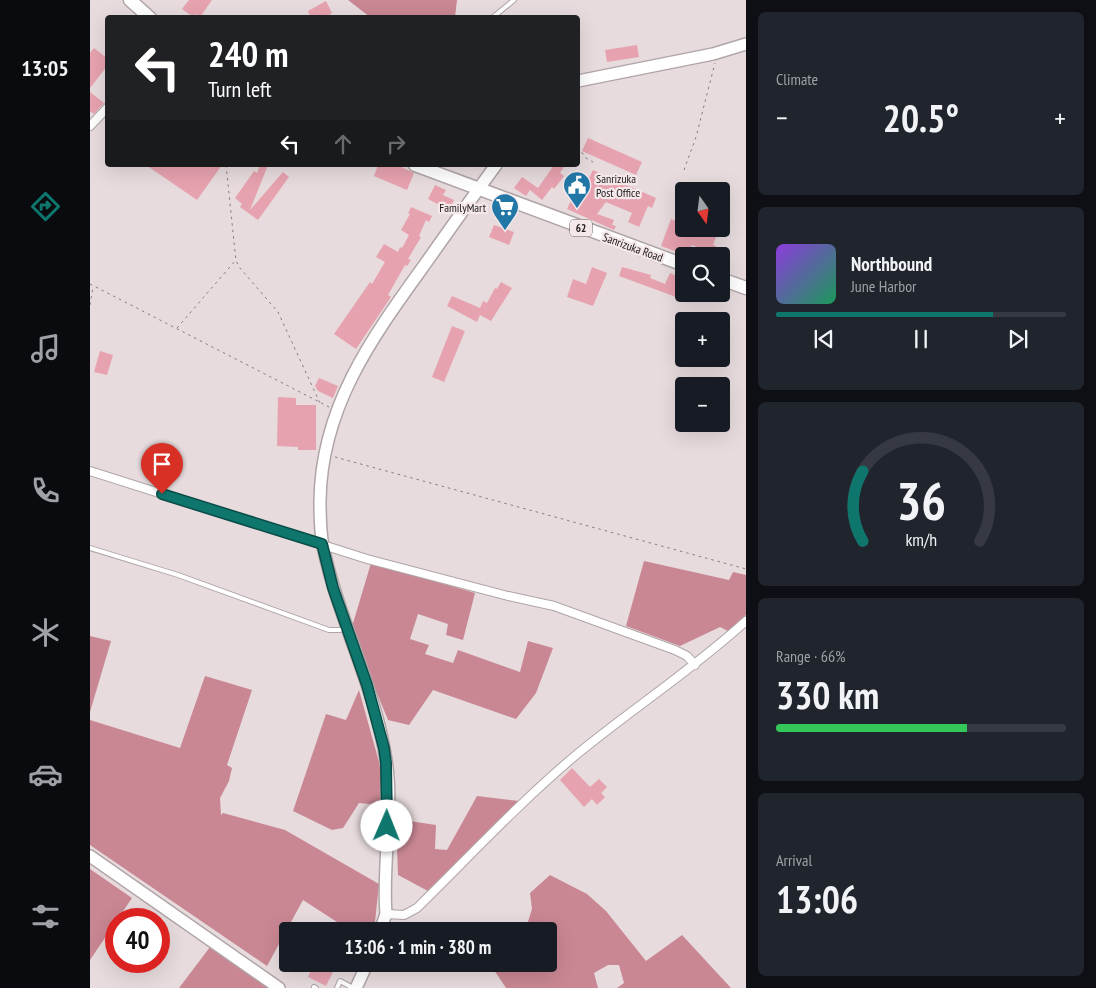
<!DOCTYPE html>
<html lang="en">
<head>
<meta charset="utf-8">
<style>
  :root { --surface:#171b24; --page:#20242c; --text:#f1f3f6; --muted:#9ea1a6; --line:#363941; --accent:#0f766e }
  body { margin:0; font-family:"PT Sans Narrow",sans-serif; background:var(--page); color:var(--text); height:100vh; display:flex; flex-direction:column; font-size:19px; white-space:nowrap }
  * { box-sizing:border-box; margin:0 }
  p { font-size:16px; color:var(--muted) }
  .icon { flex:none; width:28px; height:28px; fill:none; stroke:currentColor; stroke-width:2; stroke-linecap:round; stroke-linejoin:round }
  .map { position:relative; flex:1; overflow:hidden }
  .sheet { display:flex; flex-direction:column; gap:12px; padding:12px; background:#0d0f14; width:350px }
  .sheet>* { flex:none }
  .guide { position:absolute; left:15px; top:15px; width:475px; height:152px; border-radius:5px; box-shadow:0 5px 20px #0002; background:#202124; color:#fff; overflow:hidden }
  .needle { width:32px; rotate:166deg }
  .buttons { position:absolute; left:585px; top:182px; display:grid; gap:10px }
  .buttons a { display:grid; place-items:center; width:55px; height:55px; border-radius:5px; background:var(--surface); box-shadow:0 5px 20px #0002; font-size:25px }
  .speed { position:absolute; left:15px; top:908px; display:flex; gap:10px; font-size:25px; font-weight:700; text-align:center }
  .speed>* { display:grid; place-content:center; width:65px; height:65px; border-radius:50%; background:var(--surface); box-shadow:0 5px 20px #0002; line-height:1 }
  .speed .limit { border:8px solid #d22; background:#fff; color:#111 }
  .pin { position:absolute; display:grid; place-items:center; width:42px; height:42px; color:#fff; margin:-51px -21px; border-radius:50% 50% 50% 0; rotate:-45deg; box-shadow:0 0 5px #0007 }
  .pin .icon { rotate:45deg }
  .me { position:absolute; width:55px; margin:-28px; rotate:1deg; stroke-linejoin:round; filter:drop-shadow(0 0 4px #0008) }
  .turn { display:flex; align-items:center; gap:18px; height:105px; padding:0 20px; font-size:22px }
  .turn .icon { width:65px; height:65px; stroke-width:2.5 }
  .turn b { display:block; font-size:35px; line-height:42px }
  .lanes { display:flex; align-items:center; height:48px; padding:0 20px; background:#0003; justify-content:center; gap:25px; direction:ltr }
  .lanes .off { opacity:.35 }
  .big { font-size:38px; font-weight:700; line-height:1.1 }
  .sheet .tile { flex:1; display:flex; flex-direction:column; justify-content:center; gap:8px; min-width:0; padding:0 18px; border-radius:8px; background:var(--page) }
  .sheet .dial { align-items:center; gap:0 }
  .dial svg { height:130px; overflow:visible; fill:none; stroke:var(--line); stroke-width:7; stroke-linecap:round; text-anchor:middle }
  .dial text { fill:var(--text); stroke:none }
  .song { display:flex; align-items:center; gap:15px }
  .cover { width:60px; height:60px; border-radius:8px; background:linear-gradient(135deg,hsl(270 70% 55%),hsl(150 70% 35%)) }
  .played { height:5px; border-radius:2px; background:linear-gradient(90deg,var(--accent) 75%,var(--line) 75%) }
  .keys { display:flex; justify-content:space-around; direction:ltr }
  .heat { display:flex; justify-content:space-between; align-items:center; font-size:28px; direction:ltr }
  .charge { height:8px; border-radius:4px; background:linear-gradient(90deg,#34c759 66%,var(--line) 0) }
  .trip { position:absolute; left:189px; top:922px; width:278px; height:50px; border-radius:5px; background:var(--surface); box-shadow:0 5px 20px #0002; font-weight:700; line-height:50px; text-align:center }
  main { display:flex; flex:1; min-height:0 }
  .tabs { display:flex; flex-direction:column; width:90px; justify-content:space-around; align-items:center; background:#090b0e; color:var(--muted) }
  .tabs .icon { width:35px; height:35px }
  .tabs .current { color:var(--accent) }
  .tabs b { font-size:22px; color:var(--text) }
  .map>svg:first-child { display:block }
</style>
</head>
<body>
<main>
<nav class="tabs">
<b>13:05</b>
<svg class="icon current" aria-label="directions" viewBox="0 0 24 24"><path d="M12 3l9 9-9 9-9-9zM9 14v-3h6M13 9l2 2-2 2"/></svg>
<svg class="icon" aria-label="music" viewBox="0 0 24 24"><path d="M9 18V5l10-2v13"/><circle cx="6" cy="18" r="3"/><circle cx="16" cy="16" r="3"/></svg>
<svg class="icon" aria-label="phone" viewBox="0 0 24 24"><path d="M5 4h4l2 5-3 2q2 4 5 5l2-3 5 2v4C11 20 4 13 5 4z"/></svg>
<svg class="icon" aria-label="climate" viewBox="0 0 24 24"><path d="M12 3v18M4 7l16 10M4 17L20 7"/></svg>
<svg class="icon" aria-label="car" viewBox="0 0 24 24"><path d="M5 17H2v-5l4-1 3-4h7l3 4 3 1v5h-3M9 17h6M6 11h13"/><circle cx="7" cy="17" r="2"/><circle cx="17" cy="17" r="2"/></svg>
<svg class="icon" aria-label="filters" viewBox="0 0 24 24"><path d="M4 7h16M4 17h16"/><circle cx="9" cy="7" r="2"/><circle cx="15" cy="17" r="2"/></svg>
</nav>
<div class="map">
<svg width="656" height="988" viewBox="0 0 656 988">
  <rect width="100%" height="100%" fill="#e7dbdd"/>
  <path fill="#c98793" d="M258,0H367L365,17H280Z
    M554,561L639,580L643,572L656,575V615L638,631L630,627L590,646L536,626Z
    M281,563L385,593L373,640L356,635L358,624L328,614L320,639L339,645L335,654L363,663L368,650L430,672L438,641L463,648L446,693L426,719L343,690L319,725L298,720L261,630Z
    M0,636L21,641L0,712Z
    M115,676L162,690L137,765L142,768L139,781L130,798L131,815L133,813L195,830L289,884L285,922L281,931H261L213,900L177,966L0,845V720L90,748Z
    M269,690L291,769L290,805L269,803L253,828L242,830L203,811L236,714L256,720Z
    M387,796L429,801L338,891L308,875L306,819L346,825L345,849L357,850Z
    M0,869L42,898L0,960Z
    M460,875L497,894L516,911L556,961L592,935L641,988H527L534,983L529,965H518L504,973L508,988H416L400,964H458V931H435L442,909L440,893Z
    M120,947L178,988H89Z"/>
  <path fill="#e7a2af" d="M99,0H122L110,17L105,14L104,16L99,14L92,9Z
    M236,1L242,13L235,18H221L218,11Z
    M547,45L549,57L517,62L515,50Z
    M4,48L18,59V65L0,88V53Z
    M0,92L14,103L4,114L0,111Z
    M498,138L552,162L546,175L492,151Z
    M56,165H132L107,200Z
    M170,165H178L160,210L193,172L199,177L168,220L150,207L152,204L145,198L164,171L167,173Z
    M288,165H307L324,173L317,190L284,176Z
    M464,165H475L470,173L474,176L464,189L462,187L452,200L440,190L436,196L424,188L432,177L448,188Z
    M503,170L566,198L562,208L558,206L549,227L538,222L542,213L516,202L507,214L524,220L522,225L526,226L524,230L477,209L485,192L491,194Z
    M345,185L356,190L353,195L364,200L359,210L338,199Z
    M321,207L342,216L339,222L336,220L329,236L331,237L318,259L321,260L317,266L315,265L298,295L301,297L266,349L244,334L280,282L282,284L295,262L286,257L294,244L308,252L310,247L312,248L319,235L311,230L320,214L318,213Z
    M581,219L594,224V229H629L623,245L626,246L622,256H612L614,250L602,245L598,256L571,246Z
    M404,225L424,232L419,245L399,237Z
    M502,267L517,273L503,306L477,297L483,279L496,284Z
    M532,267L561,275L560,278L575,284L580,273L592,278L586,297L529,276Z
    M411,282L422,288L401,321L390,315L387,322L357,306L362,296L390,308L393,301L397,303L405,288L407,289Z
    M362,326L375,331L354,382L342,377Z
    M10,351L23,355L17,375L4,372Z
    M229,378L248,386L243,398L228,391L225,386Z
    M188,397L206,398V405H226V450H208V447L187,446Z
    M482,768L500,787L509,779L517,787L511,793L515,797L507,805L502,799L494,807L470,780Z
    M224,964H247L236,986L218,977Z"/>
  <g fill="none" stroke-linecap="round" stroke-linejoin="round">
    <g stroke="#b0a5a6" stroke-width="6">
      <path id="lane" d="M402,18L424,0
        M0,548L88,575L239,630H250L255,628
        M224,987L226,988
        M247,988L250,981L263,988"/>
    </g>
    <g stroke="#b0a5a6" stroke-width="10">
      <path id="street" d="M0,126L18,107
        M0,471L277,559L418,596L464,606L585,650L597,656L605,665
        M296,914L314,915L327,908C379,857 430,802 486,755C542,709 602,670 656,621"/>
    </g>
    <g stroke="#b0a5a6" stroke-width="14">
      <path id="secondary" d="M488,81L623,54L656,44
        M0,856L189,988
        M290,931L296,914C292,863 304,810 296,760C285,686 248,619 233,546C230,531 230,516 230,501C231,408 281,339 333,267C357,233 381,199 406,165
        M266,988L277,964"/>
    </g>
    <g stroke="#b0a5a6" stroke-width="15">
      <path id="primary" d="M40,0L60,18
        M325,165L594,265
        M631,279L656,288"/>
    </g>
    <path stroke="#857d7e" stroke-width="1" stroke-dasharray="2.5 4" stroke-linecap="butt" d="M488,147L496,158L503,162
      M136,165L146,261L150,268L188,312L230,403
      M594,170L606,137L625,63
      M0,284L239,407
      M0,305L3,287
      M87,328L145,261
      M245,457L656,569"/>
    <use href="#lane" stroke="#fff" stroke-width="4"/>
    <use href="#street" stroke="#fff" stroke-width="8"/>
    <use href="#secondary" stroke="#fff" stroke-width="11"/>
    <use href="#primary" stroke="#fff" stroke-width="12"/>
  </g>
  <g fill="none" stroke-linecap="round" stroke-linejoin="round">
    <g stroke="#0a4d48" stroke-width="12">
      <path id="route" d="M72,494L232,544L243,588L277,685L294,748L296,763L297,826"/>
    </g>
    <use href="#route" stroke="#0f766e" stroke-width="9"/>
  </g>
  <defs>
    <g id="civic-pin" transform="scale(1.4375)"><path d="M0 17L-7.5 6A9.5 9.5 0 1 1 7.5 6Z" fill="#2178a7" stroke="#f4e8ea"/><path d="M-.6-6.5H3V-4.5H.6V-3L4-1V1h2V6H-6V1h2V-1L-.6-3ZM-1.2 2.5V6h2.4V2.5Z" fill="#fff"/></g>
    <g id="supermarket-pin" transform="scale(1.4375)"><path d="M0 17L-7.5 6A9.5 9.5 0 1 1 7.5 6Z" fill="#2178a7" stroke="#f4e8ea"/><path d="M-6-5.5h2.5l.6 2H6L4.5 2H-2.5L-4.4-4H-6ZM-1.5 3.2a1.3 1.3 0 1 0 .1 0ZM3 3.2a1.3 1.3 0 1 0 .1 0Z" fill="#fff"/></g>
  </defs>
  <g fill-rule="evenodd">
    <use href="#civic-pin" x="487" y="185"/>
    <use href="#supermarket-pin" x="415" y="207"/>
  </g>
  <g text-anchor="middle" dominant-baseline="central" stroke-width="4.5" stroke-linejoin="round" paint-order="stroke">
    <rect fill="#f4e8ea" stroke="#5f5859" stroke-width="1" x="480" y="219.5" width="22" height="17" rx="4"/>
    <g font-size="11" font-weight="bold" fill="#1f1b1b">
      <text x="491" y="228">62</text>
    </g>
    <g font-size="12" fill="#1f1b1b" stroke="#f4e8ea" text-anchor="start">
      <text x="506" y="178">Sanrizuka<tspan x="506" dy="14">Post Office</tspan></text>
      <text x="396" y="207" text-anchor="end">FamilyMart</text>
    </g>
    <g font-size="12" fill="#1f1b1b" stroke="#f4e8ea">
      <text transform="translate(543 247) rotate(20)">Sanrizuka Road</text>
    </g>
  </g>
</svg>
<div class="buttons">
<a><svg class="needle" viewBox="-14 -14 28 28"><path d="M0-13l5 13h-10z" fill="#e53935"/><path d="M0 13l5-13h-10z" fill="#9ea1a6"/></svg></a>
<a><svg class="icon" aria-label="search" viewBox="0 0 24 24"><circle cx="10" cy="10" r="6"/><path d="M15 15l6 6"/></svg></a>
<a>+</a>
<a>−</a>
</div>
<div class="speed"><div class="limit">40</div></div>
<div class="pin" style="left:72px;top:494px;background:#d93025"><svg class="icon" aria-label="arrive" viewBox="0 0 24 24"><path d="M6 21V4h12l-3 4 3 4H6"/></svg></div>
<svg class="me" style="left:297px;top:826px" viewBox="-20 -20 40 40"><circle r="19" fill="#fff"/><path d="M0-13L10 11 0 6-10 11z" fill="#0f766e"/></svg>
<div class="trip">13:06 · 1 min · 380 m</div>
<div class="guide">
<div class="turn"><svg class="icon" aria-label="left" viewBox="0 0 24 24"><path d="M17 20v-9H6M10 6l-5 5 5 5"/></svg><div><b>240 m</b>Turn left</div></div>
<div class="lanes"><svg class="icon" aria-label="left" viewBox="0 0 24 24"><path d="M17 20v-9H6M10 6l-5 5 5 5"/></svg><svg class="icon off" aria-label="ahead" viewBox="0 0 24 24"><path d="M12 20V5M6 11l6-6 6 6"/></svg><svg class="icon off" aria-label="right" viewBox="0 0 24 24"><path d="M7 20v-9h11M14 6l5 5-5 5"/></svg></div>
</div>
</div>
<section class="sheet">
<div class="tile"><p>Climate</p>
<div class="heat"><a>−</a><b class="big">20.5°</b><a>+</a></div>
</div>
<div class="tile">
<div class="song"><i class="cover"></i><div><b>Northbound</b><p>June Harbor</p></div></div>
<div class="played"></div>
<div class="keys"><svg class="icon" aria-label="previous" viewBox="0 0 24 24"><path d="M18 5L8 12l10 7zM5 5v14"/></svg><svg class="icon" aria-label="pause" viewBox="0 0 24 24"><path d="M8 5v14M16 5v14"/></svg><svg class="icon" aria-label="next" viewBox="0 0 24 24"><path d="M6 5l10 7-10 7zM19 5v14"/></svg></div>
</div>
<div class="tile dial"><svg viewBox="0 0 100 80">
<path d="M14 69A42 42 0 1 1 86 69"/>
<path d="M14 69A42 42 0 0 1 14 26" stroke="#0f766e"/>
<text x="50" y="56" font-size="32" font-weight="700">36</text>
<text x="50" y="72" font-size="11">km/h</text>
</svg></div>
<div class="tile"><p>Range · 66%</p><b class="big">330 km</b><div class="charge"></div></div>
<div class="tile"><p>Arrival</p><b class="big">13:06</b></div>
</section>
</main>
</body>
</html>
